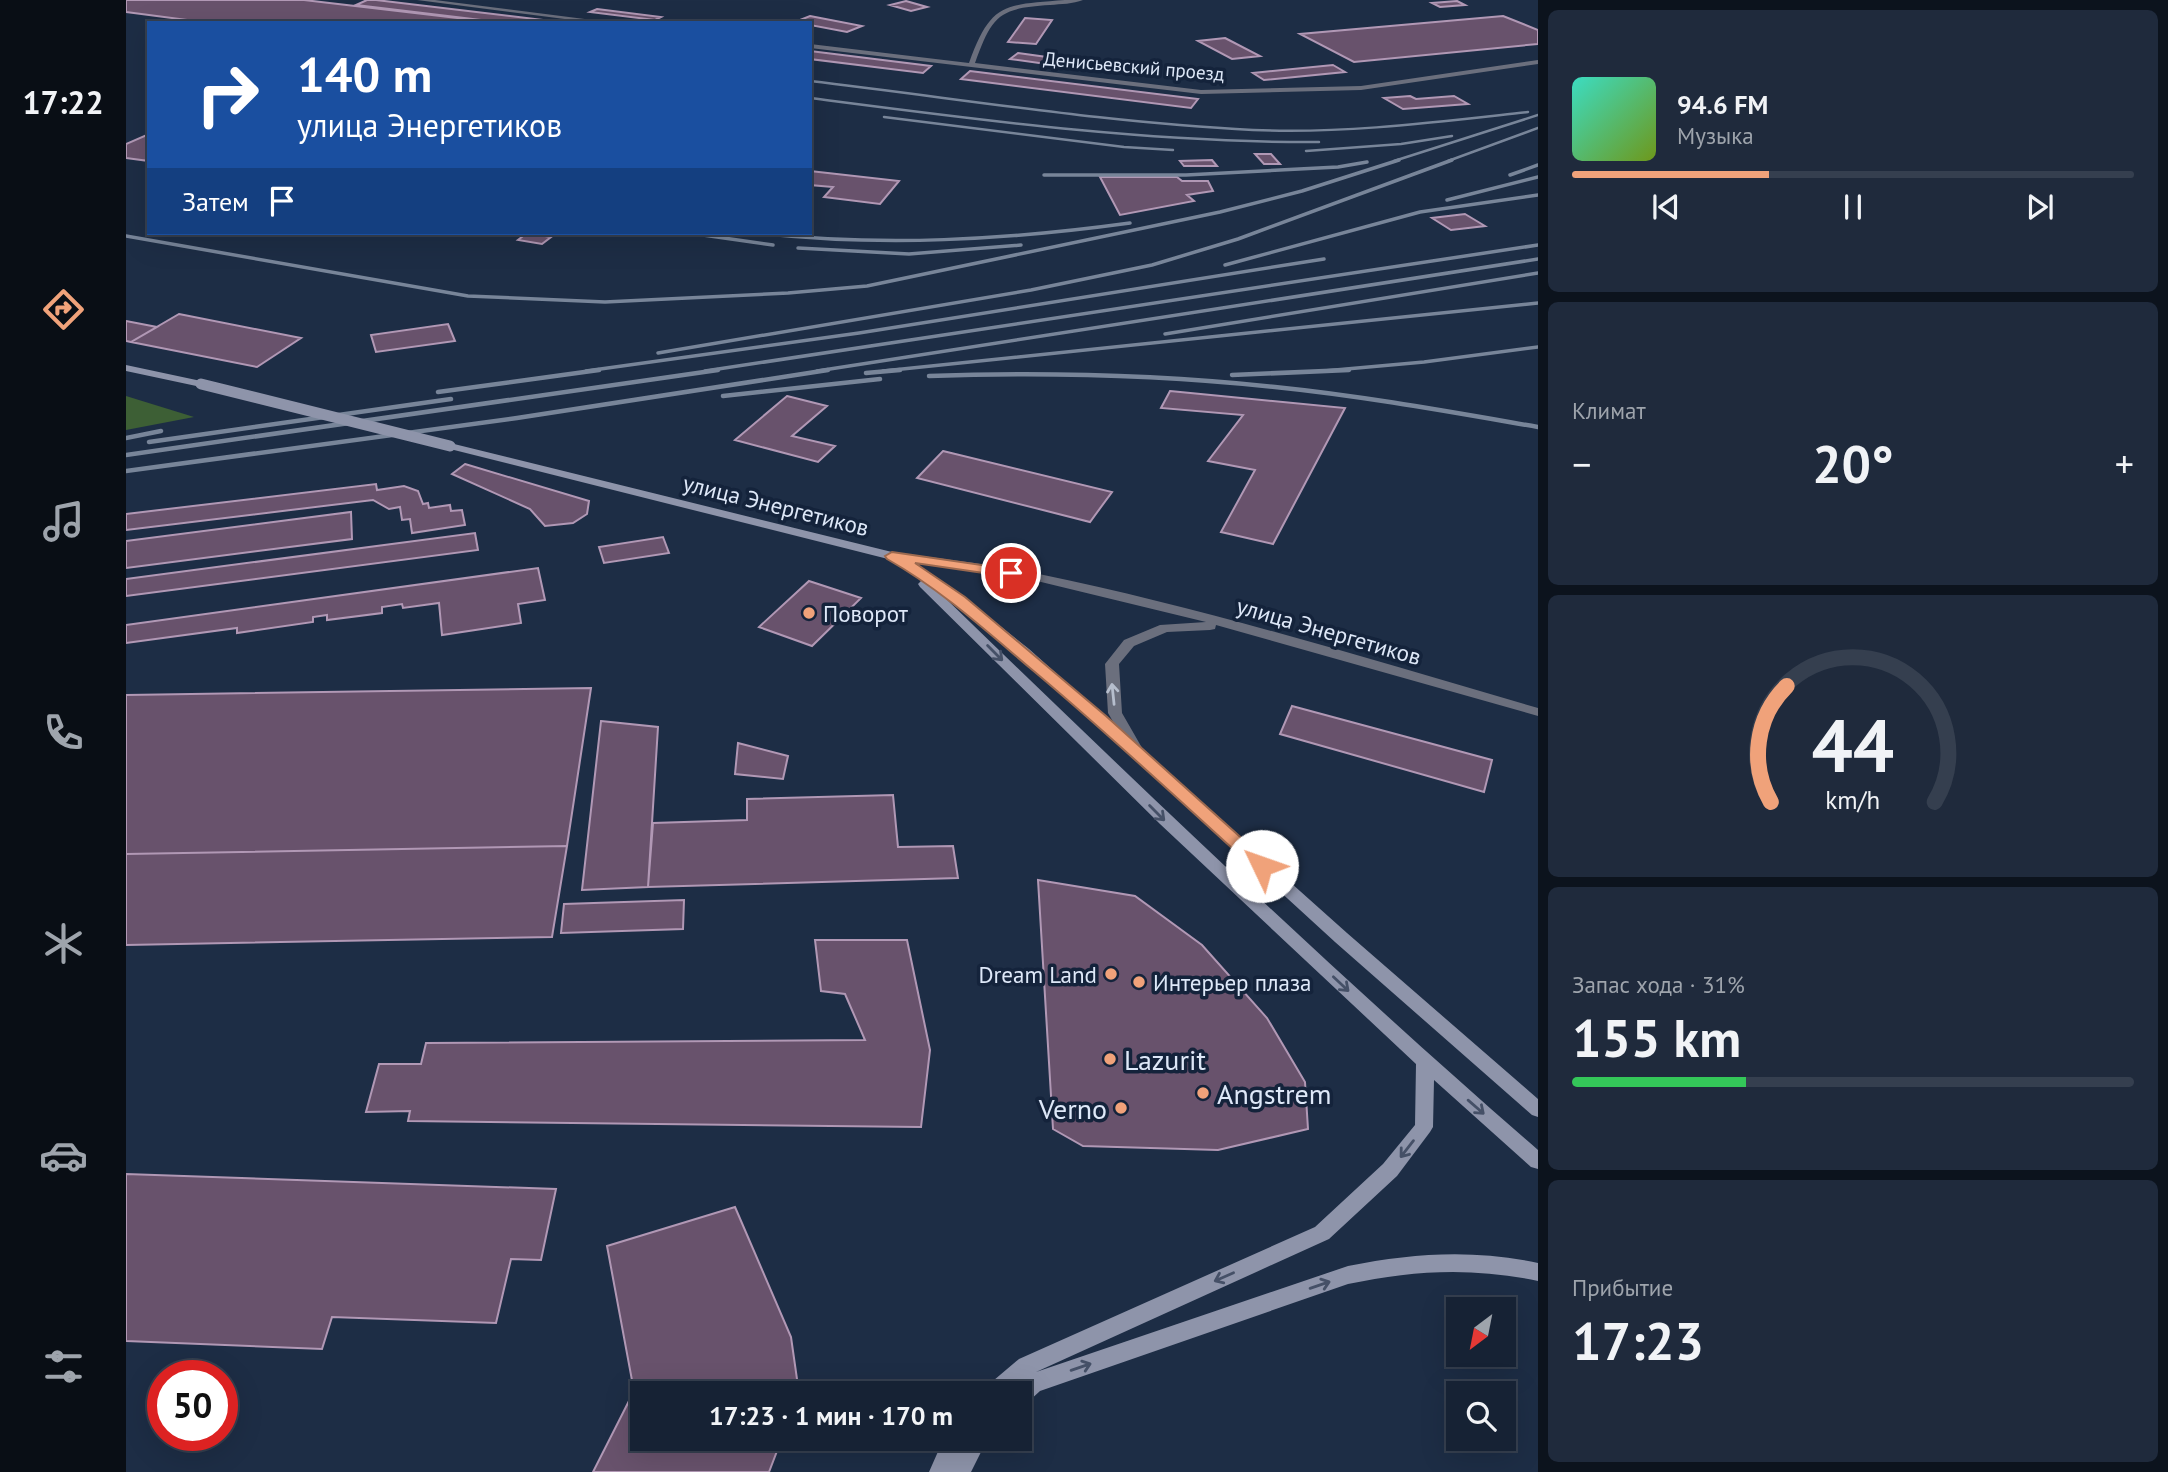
<!DOCTYPE html>
<html lang="ru">
<head>
<meta charset="utf-8">
<style>
  :root { --surface:#162234; --page:#1f2a3c; --text:#f1f3f6; --muted:#9ea4ac; --line:#353f4f; --accent:#f0a27a }
  body { margin:0; font-family:"PT Sans",sans-serif; background:var(--page); color:var(--text); height:100vh; display:flex; flex-direction:column; font-size:26px; white-space:nowrap }
  * { box-sizing:border-box; margin:0 }
  p { font-size:23px; color:var(--muted) }
  .icon { flex:none; width:38px; height:38px; fill:none; stroke:currentColor; stroke-width:2; stroke-linecap:round; stroke-linejoin:round }
  .map { position:relative; flex:1; overflow:hidden }
  .sheet { display:flex; flex-direction:column; gap:10px; padding:10px; background:#0c131d; width:630px }
  .sheet>* { flex:none }
  .hud { position:absolute; left:21px; top:21px; width:665px; height:214px; border-radius:0px; box-shadow:0 7px 28px #0002,0 0 0 2px var(--line); background:#1a4fa0; color:#fff; overflow:hidden }
  .needle { width:46px; rotate:212deg }
  .controls { position:absolute; left:1320px; top:1297px; display:grid; gap:14px }
  .controls a { display:grid; place-items:center; width:70px; height:70px; border-radius:0px; background:var(--surface); box-shadow:0 7px 28px #0002,0 0 0 2px var(--line); font-size:35px }
  .speed { position:absolute; left:21px; top:1360px; display:flex; gap:14px; font-size:35px; font-weight:700; text-align:center }
  .speed>* { display:grid; place-content:center; width:91px; height:91px; border-radius:50%; background:var(--surface); box-shadow:0 7px 28px #0002,0 0 0 2px var(--line); line-height:1 }
  .speed .limit { border:10px solid #d22; background:#fff; color:#111 }
  .pin { position:absolute; display:grid; place-items:center; width:60px; height:60px; color:#fff; margin:-30px; border:4px solid #fff; border-radius:50%; box-shadow:0 2px 7px #0007 }
  .me { position:absolute; width:77px; margin:-38px; rotate:312deg; stroke-linejoin:round; filter:drop-shadow(0 0 5px #0008) }
  .turn { display:flex; align-items:center; gap:24px; height:147px; padding:0 35px; font-size:32px }
  .turn .icon { width:91px; height:91px; stroke-width:2.5 }
  .turn b { display:block; font-size:49px; line-height:60px }
  .then { display:flex; align-items:center; height:66px; padding:0 35px; background:#0003; gap:14px; font-size:26px }
  .big { font-size:52px; font-weight:800; line-height:1.1 }
  .sheet .widget { flex:1; display:flex; flex-direction:column; justify-content:center; gap:10px; min-width:0; padding:0 24px; border-radius:10px; background:var(--page) }
  .sheet .dial { align-items:center; gap:0 }
  .dial svg { height:182px; overflow:visible; fill:none; stroke:var(--line); stroke-width:7; stroke-linecap:round; text-anchor:middle }
  .dial text { fill:var(--text); stroke:none }
  .song { display:flex; align-items:center; gap:21px }
  .cover { width:84px; height:84px; border-radius:10px; background:linear-gradient(135deg,hsl(170 70% 55%),hsl(80 70% 35%)) }
  .played { height:7px; border-radius:4px; background:linear-gradient(90deg,var(--accent) 35%,var(--line) 35%) }
  .keys { display:flex; justify-content:space-around; direction:ltr }
  .heat { display:flex; justify-content:space-between; align-items:center; font-size:38px; direction:ltr }
  .charge { height:10px; border-radius:5px; background:linear-gradient(90deg,#34c759 31%,var(--line) 0) }
  .trip { position:absolute; left:504px; top:1381px; width:402px; height:70px; border-radius:0px; background:var(--surface); box-shadow:0 7px 28px #0002,0 0 0 2px var(--line); font-weight:800; line-height:70px; text-align:center }
  main { display:flex; flex:1; min-height:0 }
  .menu { display:flex; flex-direction:column; width:126px; justify-content:space-around; align-items:center; background:#090e15; color:var(--muted) }
  .menu .icon { width:49px; height:49px }
  .menu .selected { color:var(--accent) }
  .menu b { font-size:32px; color:var(--text) }
  .map>svg:first-child { display:block }
</style>
</head>
<body>
<main>
<nav class="menu">
<b>17:22</b>
<svg class="icon selected" aria-label="directions" viewBox="0 0 24 24"><path d="M12 3l9 9-9 9-9-9zM9 14v-3h6M13 9l2 2-2 2"/></svg>
<svg class="icon" aria-label="music" viewBox="0 0 24 24"><path d="M9 18V5l10-2v13"/><circle cx="6" cy="18" r="3"/><circle cx="16" cy="16" r="3"/></svg>
<svg class="icon" aria-label="phone" viewBox="0 0 24 24"><path d="M5 4h4l2 5-3 2q2 4 5 5l2-3 5 2v4C11 20 4 13 5 4z"/></svg>
<svg class="icon" aria-label="climate" viewBox="0 0 24 24"><path d="M12 3v18M4 7l16 10M4 17L20 7"/></svg>
<svg class="icon" aria-label="car" viewBox="0 0 24 24"><path d="M5 17H2v-5l4-1 3-4h7l3 4 3 1v5h-3M9 17h6M6 11h13"/><circle cx="7" cy="17" r="2"/><circle cx="17" cy="17" r="2"/></svg>
<svg class="icon" aria-label="filters" viewBox="0 0 24 24"><path d="M4 7h16M4 17h16"/><circle cx="9" cy="7" r="2"/><circle cx="15" cy="17" r="2"/></svg>
</nav>
<div class="map">
<svg width="1412" height="1472" viewBox="0 0 1412 1472">
  <rect width="100%" height="100%" fill="#1d2d45"/>
  <path fill="#3d5f35" d="M0,396L68,417L0,430Z"/>
  <path fill="#68526c" stroke="#b198b5" stroke-width="2" d="M0,0H178L374,23H84L0,12Z
    M241,0H250L442,23H380L230,5Z
    M780,1L801,7L785,11L764,5Z
    M1331,1L1339,5L1314,7L1306,3Z
    M471,9L535,17L529,20L464,12Z
    M684,16L736,26L721,32L684,25V23L669,22Z
    M1377,16L1412,30V44L1228,62L1174,34Z
    M899,18L926,20L910,44L882,42Z
    M1099,38L1134,56L1106,59L1072,41Z
    M684,51L805,66L797,73L684,59Z
    M892,53L964,63L956,69L884,59Z
    M1207,65L1219,72L1138,80L1127,73Z
    M844,71L1072,99L1065,108L835,79Z
    M1284,96L1290,99L1328,96L1342,104L1277,109L1258,98Z
    M23,134V161L0,158V144Z
    M1129,154H1145L1154,164H1138Z
    M1086,160L1091,166H1058L1054,161Z
    M684,171L773,181L754,204L698,197L707,187L684,185Z
    M974,177H1051L1056,181H1082L1087,191L1061,195L1068,201L994,215Z
    M1339,214L1359,226L1325,230L1306,218Z
    M401,233L425,237L416,244L392,240Z
    M53,314L175,338L131,367L5,342Z
    M0,321L31,327L5,342L0,341Z
    M322,324L329,341L250,352L245,335Z
    M1044,391L1219,408L1147,544L1095,532L1129,470L1082,461L1117,415L1035,408Z
    M661,396L701,406L666,436L709,446L692,462L609,440Z
    M817,451L986,492L964,522L791,478Z
    M339,464L463,501L461,514L447,523L419,526L404,509L326,474Z
    M250,484L251,490L278,486L292,491L297,504L302,503L303,508L324,505L325,511L336,510L339,525L286,533L284,519L276,520L274,507L263,509L247,500L0,530V514Z
    M225,512L226,539L0,568V541Z
    M349,533L352,550L0,596V579Z
    M537,537L543,553L478,563L473,547Z
    M412,568L419,600L392,604L395,623L316,635L313,603L277,608L276,604L256,607V613L201,620V615L187,617V622L111,633V628L0,643V625Z
    M683,581L735,598L686,646L633,627Z
    M465,688L441,846L0,854V695Z
    M1166,706L1366,760L1358,792L1154,734Z
    M475,721L532,727L522,887L456,890Z
    M612,743L662,756L657,779L609,774Z
    M767,795L772,847L827,846L832,878L522,887L527,823L621,820V799Z
    M441,846L426,937L0,945V854Z
    M912,880L1009,896L1076,945L1141,1018L1179,1082L1182,1129L1092,1150L957,1146L927,1129Z
    M558,900L557,929L435,933L438,904Z
    M689,940H781L804,1050L795,1127L282,1121L284,1111L240,1112L253,1064H295L300,1043L739,1040L719,994L695,991Z
    M0,1174L430,1189L415,1260L385,1259L370,1323L206,1317L196,1349L0,1341Z
    M609,1207L665,1337L673,1393H516V1438H656L643,1472H467L508,1391L481,1246Z"/>
  <g fill="none" stroke-linecap="round" stroke-linejoin="round">
    <path fill="#6b6f7d" fill-rule="evenodd" d="M291,0H309L490,23H470Z
      M939,0H957C947,4 935,4 924,5C872,8 866,16 849,63L1075,90L1235,86L1412,60V64L1235,90L1075,94L684,48V44L843,63C865,2 878,5 939,0Z
      M766,552C815,559 865,564 913,574C1082,609 1247,660 1412,708V716L1090,625L1089,629L1084,630L1041,632L1008,646L993,664L996,713L1019,753L1012,758L1007,756L982,713L979,664L998,640L1034,625L1080,622L911,581L762,559L760,556Z"/>
    <path fill="#8e94aa" fill-rule="evenodd" d="M0,365L75,381L80,384L75,387L0,371Z
      M324,443L770,553L839,598L903,649L1221,933L1412,1099V1117L1406,1115L1209,942L925,682L862,629L813,592C1009,782 1206,971 1412,1150V1169L1405,1167L1308,1080L1307,1127L1304,1132L1271,1176L1203,1239L910,1372L1222,1266C1287,1253 1347,1249 1412,1263V1281C1347,1267 1287,1270 1222,1284L914,1391L902,1402L894,1405V1393H858L861,1386L893,1359L1189,1227L1257,1164L1289,1125L1290,1064L1034,824L794,587L792,584L796,580L762,559L320,448V444Z
      M818,1438H862L845,1472H803Z"/>
    <path stroke="#788599" stroke-width="2.5" d="M684,81C830,98 980,123 1127,130C1219,134 1311,122 1402,112
      M684,98C854,120 1022,143 1193,142
      M758,117L998,147L1047,150
      M1180,151L1275,144L1326,136
      M1268,161L1412,115
      M1322,161L1412,128"/>
    <path stroke="#788599" stroke-width="3.5" d="M918,175H1060L1212,167L1241,162
      M1384,175L1412,165
      M1321,200L1412,177
      M563,233L647,245
      M632,233C757,247 879,240 1004,223
      M0,236L342,296L479,302L662,293L741,286L1094,212L1176,191L1273,160
      M672,248L783,254L895,245
      M1099,265L1294,212L1412,195
      M1039,334L1412,273
      M532,353L905,290L1026,265L1112,239L1326,160
      M460,371L733,333L1198,259
      M579,371L1412,245
      M691,371L1412,259
      M757,371L1412,303
      M1198,371L1298,362L1412,347"/>
    <path stroke="#788599" stroke-width="4.5" d="M740,373L774,370
      M1106,375L1223,370
      M803,376C918,372 1034,375 1149,387C1237,396 1325,412 1412,427
      M312,392L473,370
      M597,396L754,379
      M0,438L35,431
      M23,442L325,399
      M0,455L592,370
      M0,471L391,418L702,370"/>
    <path stroke="#8e94aa" stroke-width="11" d="M75,384L324,446"/>
  </g>
  <defs><path id="oneway-shaft" d="M-6 0H5M1.5-3L5.5 0L1.5 3" fill="none" stroke-width="1.6" stroke-linecap="round" stroke-linejoin="round" transform="scale(1.75)"/></defs>
  <g stroke="#455067">
    <use href="#oneway-shaft" transform="translate(869 653) rotate(45)"/>
    <use href="#oneway-shaft" transform="translate(1031 813) rotate(45)"/>
    <use href="#oneway-shaft" transform="translate(1215 984) rotate(43)"/>
    <use href="#oneway-shaft" transform="translate(1350 1107) rotate(41)"/>
    <use href="#oneway-shaft" transform="translate(1281 1149) rotate(128)"/>
    <use href="#oneway-shaft" transform="translate(1098 1277) rotate(156)"/>
    <use href="#oneway-shaft" transform="translate(1194 1285) rotate(-19)"/>
    <use href="#oneway-shaft" transform="translate(955 1367) rotate(-19)"/>
  </g>
  <use stroke="#b6becd" href="#oneway-shaft" transform="translate(987 694) rotate(-96)"/>
  <path fill="#f0a27a" stroke="#9c694f" stroke-width="2" d="M766,552L890,570V576L885,577L789,563L839,597L980,716L1142,862L1145,866L1142,870H1130C1055,802 982,733 904,668C858,629 814,589 761,559L759,556Z"/>
  <g fill="#f0a27a" stroke="#14233b" stroke-width="2.5">
    <circle cx="683" cy="613" r="7"/>
    <circle cx="985" cy="974" r="7"/>
    <circle cx="1013" cy="982" r="7"/>
    <circle cx="984" cy="1059" r="7"/>
    <circle cx="1077" cy="1093" r="7"/>
    <circle cx="995" cy="1108" r="7"/>
  </g>
  <g text-anchor="middle" dominant-baseline="central" stroke-width="7" stroke-linejoin="round" paint-order="stroke">
    <g font-size="19" fill="#dee8f8" stroke="#14233b">
      <text transform="translate(1008 66) rotate(5)">Денисьевский проезд</text>
    </g>
    <g font-size="23" fill="#dee8f8" stroke="#14233b">
      <text transform="translate(650 505) rotate(14)">улица Энергетиков</text>
      <text transform="translate(1203 631) rotate(16)">улица Энергетиков</text>
    </g>
    <g font-size="23" fill="#dee8f8" stroke="#14233b" text-anchor="start">
      <text x="697" y="613">Поворот</text>
      <text x="971" y="974" text-anchor="end">Dream Land</text>
      <text x="1027" y="982">Интерьер плаза</text>
    </g>
    <g font-size="28" fill="#dee8f8" stroke="#14233b" text-anchor="start">
      <text x="998" y="1059">Lazurit</text>
      <text x="1091" y="1093">Angstrem</text>
      <text x="981" y="1108" text-anchor="end">Verno</text>
    </g>
  </g>
</svg>
<div class="controls">
<a><svg class="needle" viewBox="-14 -14 28 28"><path d="M0-13l5 13h-10z" fill="#e53935"/><path d="M0 13l5-13h-10z" fill="#9ea4ac"/></svg></a>
<a><svg class="icon" aria-label="search" viewBox="0 0 24 24"><circle cx="10" cy="10" r="6"/><path d="M15 15l6 6"/></svg></a>
</div>
<div class="speed"><div class="limit">50</div></div>
<div class="pin" style="left:885px;top:573px;background:#d93025"><svg class="icon" aria-label="arrive" viewBox="0 0 24 24"><path d="M6 21V4h12l-3 4 3 4H6"/></svg></div>
<svg class="me" style="left:1136px;top:866px" viewBox="-20 -20 40 40"><circle r="19" fill="#fff"/><path d="M0-13L10 11 0 6-10 11z" fill="#f0a27a"/></svg>
<div class="trip">17:23 · 1 мин · 170 m</div>
<div class="hud">
<div class="turn"><svg class="icon" aria-label="right" viewBox="0 0 24 24"><path d="M7 20v-9h11M14 6l5 5-5 5"/></svg><div><b>140 m</b>улица Энергетиков</div></div>
<div class="then">Затем<svg class="icon" aria-label="arrive" viewBox="0 0 24 24"><path d="M6 21V4h12l-3 4 3 4H6"/></svg></div>
</div>
</div>
<section class="sheet">
<div class="widget">
<div class="song"><i class="cover"></i><div><b>94.6 FM</b><p>Музыка</p></div></div>
<div class="played"></div>
<div class="keys"><svg class="icon" aria-label="previous" viewBox="0 0 24 24"><path d="M18 5L8 12l10 7zM5 5v14"/></svg><svg class="icon" aria-label="pause" viewBox="0 0 24 24"><path d="M8 5v14M16 5v14"/></svg><svg class="icon" aria-label="next" viewBox="0 0 24 24"><path d="M6 5l10 7-10 7zM19 5v14"/></svg></div>
</div>
<div class="widget"><p>Климат</p>
<div class="heat"><a>−</a><b class="big">20°</b><a>+</a></div>
</div>
<div class="widget dial"><svg viewBox="0 0 100 80">
<path d="M14 69A42 42 0 1 1 86 69"/>
<path d="M14 69A42 42 0 0 1 21 18" stroke="#f0a27a"/>
<text x="50" y="56" font-size="32" font-weight="700">44</text>
<text x="50" y="72" font-size="11">km/h</text>
</svg></div>
<div class="widget"><p>Запас хода · 31%</p><b class="big">155 km</b><div class="charge"></div></div>
<div class="widget"><p>Прибытие</p><b class="big">17:23</b></div>
</section>
</main>
</body>
</html>
